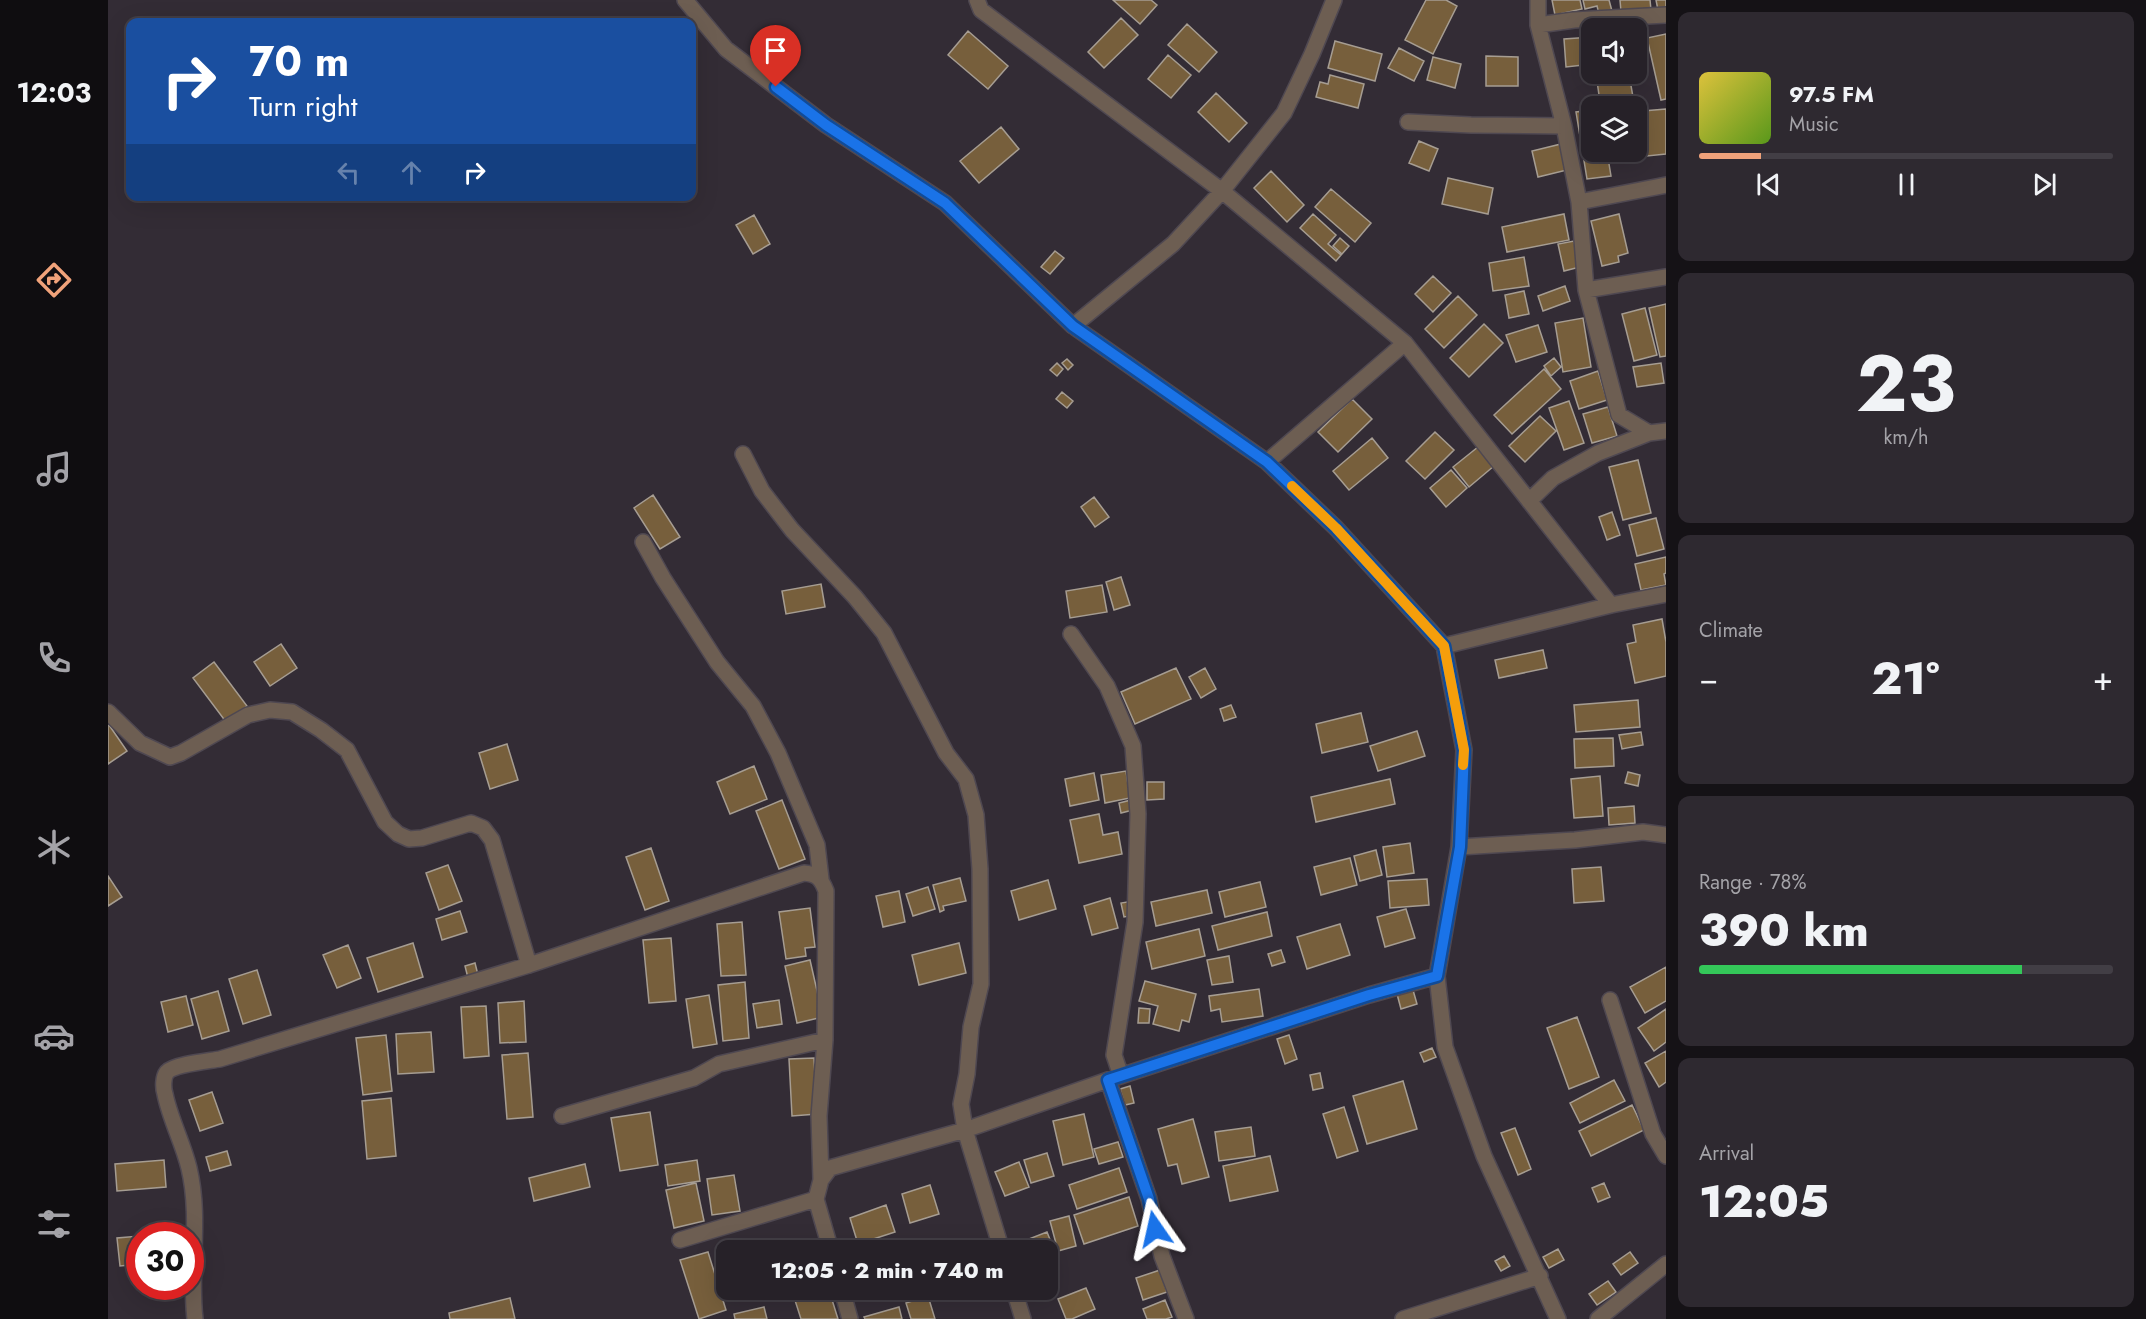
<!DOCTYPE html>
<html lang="en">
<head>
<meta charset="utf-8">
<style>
  :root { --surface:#262128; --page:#2e2930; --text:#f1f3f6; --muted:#a4a3a8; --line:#423e45; --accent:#f0a27a }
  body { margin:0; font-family:Jost,sans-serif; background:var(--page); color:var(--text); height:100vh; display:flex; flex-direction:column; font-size:22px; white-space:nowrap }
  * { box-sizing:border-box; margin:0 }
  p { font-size:20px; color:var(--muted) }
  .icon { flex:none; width:33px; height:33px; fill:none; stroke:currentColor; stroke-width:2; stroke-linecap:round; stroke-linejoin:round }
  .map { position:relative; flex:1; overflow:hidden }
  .details { display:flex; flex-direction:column; gap:12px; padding:12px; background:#151216; width:480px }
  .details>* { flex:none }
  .guide { position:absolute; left:18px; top:18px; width:570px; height:183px; border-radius:12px; box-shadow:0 6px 24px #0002,0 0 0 2px var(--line); background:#1a4fa0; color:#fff; overflow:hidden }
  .controls { position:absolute; left:1473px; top:18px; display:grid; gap:12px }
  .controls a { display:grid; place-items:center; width:66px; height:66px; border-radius:12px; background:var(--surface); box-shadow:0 6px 24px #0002,0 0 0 2px var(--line); font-size:30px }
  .speed { position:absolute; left:18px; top:1222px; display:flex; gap:12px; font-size:30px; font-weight:700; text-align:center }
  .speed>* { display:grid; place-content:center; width:78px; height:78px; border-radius:50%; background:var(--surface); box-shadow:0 6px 24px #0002,0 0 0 2px var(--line); line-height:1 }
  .speed .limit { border:9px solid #d22; background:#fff; color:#111 }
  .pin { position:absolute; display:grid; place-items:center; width:51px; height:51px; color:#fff; margin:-62px -26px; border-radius:50% 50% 50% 0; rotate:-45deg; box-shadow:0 0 6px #0007 }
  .pin .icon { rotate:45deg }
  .me { position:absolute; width:66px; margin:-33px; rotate:349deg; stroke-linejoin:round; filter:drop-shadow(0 0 4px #0008) }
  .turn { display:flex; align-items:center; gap:21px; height:126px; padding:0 24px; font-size:27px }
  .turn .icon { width:78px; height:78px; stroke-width:2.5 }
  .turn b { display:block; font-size:42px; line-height:51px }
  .lanes { display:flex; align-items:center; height:57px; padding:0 24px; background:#0003; justify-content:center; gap:30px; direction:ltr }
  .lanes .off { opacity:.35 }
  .big { font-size:45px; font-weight:800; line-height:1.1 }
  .details .widget { flex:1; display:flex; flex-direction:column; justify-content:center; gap:9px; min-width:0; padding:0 21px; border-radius:12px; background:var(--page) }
  .details .dial { align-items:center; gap:0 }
  .dial b { font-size:78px; line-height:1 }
  .song { display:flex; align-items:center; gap:18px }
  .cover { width:72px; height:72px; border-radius:9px; background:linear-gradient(135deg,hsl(50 70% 55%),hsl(90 70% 35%)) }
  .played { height:6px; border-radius:3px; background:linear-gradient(90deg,var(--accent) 15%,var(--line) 15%) }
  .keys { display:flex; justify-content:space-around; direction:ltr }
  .heat { display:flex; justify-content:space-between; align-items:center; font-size:33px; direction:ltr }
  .charge { height:9px; border-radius:4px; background:linear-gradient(90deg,#34c759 78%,var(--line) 0) }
  .trip { position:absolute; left:608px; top:1240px; width:342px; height:60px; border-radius:12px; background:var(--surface); box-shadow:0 6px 24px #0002,0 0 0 2px var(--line); font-weight:800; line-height:60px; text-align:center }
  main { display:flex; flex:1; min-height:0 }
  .menu { display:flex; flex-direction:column; width:108px; justify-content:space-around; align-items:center; background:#0f0d10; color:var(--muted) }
  .menu .icon { width:42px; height:42px }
  .menu .current { color:var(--accent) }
  .menu b { font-size:27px; color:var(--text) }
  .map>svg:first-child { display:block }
</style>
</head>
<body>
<main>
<nav class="menu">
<b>12:03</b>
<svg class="icon current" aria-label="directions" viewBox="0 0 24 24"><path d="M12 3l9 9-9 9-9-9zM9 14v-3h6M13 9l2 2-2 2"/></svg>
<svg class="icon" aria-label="music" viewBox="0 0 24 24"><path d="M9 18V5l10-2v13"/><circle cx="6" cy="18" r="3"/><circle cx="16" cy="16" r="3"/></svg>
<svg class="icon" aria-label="phone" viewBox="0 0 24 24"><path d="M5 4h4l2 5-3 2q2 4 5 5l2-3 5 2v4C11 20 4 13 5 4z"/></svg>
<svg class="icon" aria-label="climate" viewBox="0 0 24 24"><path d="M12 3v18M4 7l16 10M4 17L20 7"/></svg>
<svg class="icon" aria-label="car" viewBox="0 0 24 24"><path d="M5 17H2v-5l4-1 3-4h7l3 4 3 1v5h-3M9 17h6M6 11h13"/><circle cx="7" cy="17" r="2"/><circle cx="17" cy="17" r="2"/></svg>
<svg class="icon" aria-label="filters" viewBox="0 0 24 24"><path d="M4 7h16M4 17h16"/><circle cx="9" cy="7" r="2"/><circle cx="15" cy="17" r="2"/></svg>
</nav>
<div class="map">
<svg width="1558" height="1319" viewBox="0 0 1558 1319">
  <rect width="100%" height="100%" fill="#332c35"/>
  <path fill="#775f3c" stroke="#a69d92" stroke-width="1.5" d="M1005,0H1043L1049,5L1032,24Z
    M1318,0H1338L1349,6L1325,54L1297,40Z
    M1444,0H1472L1474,9L1447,15Z
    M1475,0H1501L1504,11L1491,14L1489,6L1477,9Z
    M1512,0H1542L1543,10L1513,12Z
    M1548,0H1558V8L1550,10Z
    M1013,18L1030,35L996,68L980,52Z
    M1079,24L1109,52L1091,72L1060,45Z
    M860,31L900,66L880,89L840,55Z
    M1558,34V99L1553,100L1539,38Z
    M1484,37V64L1458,67L1456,39Z
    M1227,41L1274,54L1267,81L1220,68Z
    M1291,48L1316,61L1306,81L1280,68Z
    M1060,55L1083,75L1063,98L1040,79Z
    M1378,56L1410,57V86H1378Z
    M1325,57L1353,64L1347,88L1319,80Z
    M1488,74H1521L1525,97L1492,102Z
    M1222,75L1256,84L1250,108L1208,97L1212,82L1220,84Z
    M1108,93L1139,123L1121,142L1090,112Z
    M1558,109V154L1539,156L1535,111Z
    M1484,110V152H1499L1503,176L1479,179L1468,112Z
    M893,127L911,149L871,183L852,161Z
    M1311,141L1330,149L1321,171L1301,163Z
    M1453,144L1459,170L1430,177L1424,151Z
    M1163,171L1196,205L1179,222L1146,188Z
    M1340,178L1385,188L1380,214L1334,204Z
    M1223,189L1263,223L1247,242L1207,207Z
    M1205,214L1228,235L1220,244L1233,255L1228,261L1192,228Z
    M1456,214L1461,240L1399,252L1394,227Z
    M1511,214L1520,253L1510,256L1511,262L1494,266L1483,221Z
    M646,215L662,244L645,254L628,225Z
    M1232,238L1241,246L1234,254L1225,246Z
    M1466,241L1472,267L1456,271L1450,244Z
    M947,251L956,258L942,274L933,267Z
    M1416,257L1421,286L1385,291L1381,263Z
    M1325,276L1343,293L1325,312L1307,294Z
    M1457,286L1462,301L1435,311L1430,296Z
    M1416,291L1421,314L1401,318L1397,295Z
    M1350,296L1369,315L1336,348L1317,329Z
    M1558,304V356L1552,357L1541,308Z
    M1537,308L1549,355L1526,361L1514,314Z
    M1475,318L1483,367L1455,372L1447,323Z
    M1376,324L1395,343L1361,377L1342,358Z
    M1430,325L1439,352L1408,362L1398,335Z
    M1446,358L1453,367L1443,376L1436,366Z
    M959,359L965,365L960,370L954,363Z
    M949,363L955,369L949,376L942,370Z
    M1553,363L1556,383L1529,387L1525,367Z
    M1436,369L1453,389L1404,434L1386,415Z
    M1490,371L1499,400L1471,409L1462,381Z
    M954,392L965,401L959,408L948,399Z
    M1244,399L1264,419L1230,452L1210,432Z
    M1461,401L1476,443L1456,450L1441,408Z
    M1500,407L1509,436L1484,443L1475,414Z
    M1432,416L1448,431L1417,462L1401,446Z
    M1327,432L1346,450L1317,479L1298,461Z
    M1264,438L1280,458L1241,490L1225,471Z
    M1370,447L1386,466L1361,487L1345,467Z
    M1530,460L1543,513L1515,520L1501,467Z
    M1343,470L1359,488L1338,507L1322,488Z
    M545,495L572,537L552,549L526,508Z
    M986,497L1001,517L987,527L973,507Z
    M1504,512L1512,535L1499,540L1491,517Z
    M1548,518L1556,549L1529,556L1521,525Z
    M1558,557V573L1556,574L1558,585L1533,590L1527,564Z
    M1013,577L1022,605L1006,610L998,582Z
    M713,584L717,607L678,614L674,591Z
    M994,585L999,612L962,618L958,591Z
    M1554,619L1558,642V676L1527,683L1519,644L1528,642L1525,625Z
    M173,644L189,668L162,686L146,662Z
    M1435,650L1439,668L1391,678L1387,660Z
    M106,662L139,706L118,722L85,678Z
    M1068,668L1083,699L1027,724L1013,692Z
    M1097,668L1108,689L1093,698L1081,677Z
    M1530,700L1532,727L1468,732L1466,705Z
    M1123,705L1128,717L1116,721L1112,709Z
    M1253,713L1260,742L1214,753L1208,724Z
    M1,725L19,751L0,764V726Z
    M1309,731L1317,756L1270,771L1262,746Z
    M1533,732L1535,745L1514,749L1511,735Z
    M1505,738L1506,766L1467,768L1466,739Z
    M399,744L410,780L382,789L371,753Z
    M646,766L659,799L622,814L609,782Z
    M1018,771L1022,798L997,803L993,775Z
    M1520,772L1532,775L1530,786L1517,783Z
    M986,773L991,800L962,806L957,779Z
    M1492,776L1495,816L1466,818L1463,779Z
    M1282,779L1287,804L1208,822L1203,797Z
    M1039,782H1056V799L1039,800Z
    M674,800L697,859L671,869L648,811Z
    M1023,800L1025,810L1013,813L1011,803Z
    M1526,806L1527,823L1501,825L1500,808Z
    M991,814L995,835L1010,832L1014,854L971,863L962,820Z
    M1302,843L1306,873L1279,877L1275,847Z
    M543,848L561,901L537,910L518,857Z
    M1268,850L1274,875L1252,881L1246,856Z
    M1242,858L1249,885L1213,895L1206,867Z
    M340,865L354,901L331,910L318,873Z
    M1493,867L1496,901L1466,903L1464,869Z
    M0,876L14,897L0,906Z
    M852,878L858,901L835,906L836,910L832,912L825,885Z
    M1319,879L1321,905L1282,908L1280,881Z
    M940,880L948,909L911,920L903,891Z
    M1152,882L1158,907L1117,917L1111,892Z
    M820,887L827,909L805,916L798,894Z
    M1099,890L1104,913L1048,926L1043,902Z
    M791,891L797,922L775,927L768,896Z
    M1002,898L1010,928L984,935L976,906Z
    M1025,901L1027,915L1016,917L1013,903Z
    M702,908L707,947L697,948L698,956L678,959L671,912Z
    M1298,909L1307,938L1277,947L1269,917Z
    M352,911L359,932L334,940L328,919Z
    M1159,912L1164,936L1110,950L1104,926Z
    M634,922L638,975L613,976L609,924Z
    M1232,924L1242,955L1199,969L1189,937Z
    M1091,929L1097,956L1044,969L1038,942Z
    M563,938L568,1001L541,1003L535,940Z
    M305,943L315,977L270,992L259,958Z
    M851,943L858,973L811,985L804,955Z
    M240,945L253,978L229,988L215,955Z
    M1173,950L1177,962L1164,966L1160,954Z
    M1121,956L1125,982L1104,985L1099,960Z
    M702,960L715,1017L689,1023L677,966Z
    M367,963L370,975L360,978L357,966Z
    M1558,967V1001L1537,1013L1522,987Z
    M149,970L163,1015L135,1024L121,979Z
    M1037,981L1088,994L1081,1022L1074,1020L1071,1031L1045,1024L1050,1006L1031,1001Z
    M637,982L641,1038L615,1041L610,985Z
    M1151,989L1155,1016L1114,1022L1112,1009L1103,1011L1101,996Z
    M1305,990L1309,1004L1293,1009L1289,994Z
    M110,991L121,1031L94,1039L83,999Z
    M601,995L609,1044L585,1048L578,999Z
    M78,996L85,1025L60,1032L53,1002Z
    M671,1000L674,1024L649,1028L645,1004Z
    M416,1001L418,1042L392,1043L390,1003Z
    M378,1006L381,1056L356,1058L353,1007Z
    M1031,1008L1042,1009L1041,1023H1030Z
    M1558,1009V1042L1546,1051L1530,1028Z
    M1469,1017L1491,1077L1461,1089L1439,1028Z
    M323,1032L326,1072L290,1074L288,1034Z
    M278,1035L284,1091L255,1095L248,1038Z
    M1181,1035L1189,1059L1177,1064L1169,1039Z
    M1324,1048L1328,1057L1316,1062L1312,1053Z
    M1558,1051V1082L1551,1087L1537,1063Z
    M420,1053L425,1117L399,1119L394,1055Z
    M706,1058L709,1114L684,1116L681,1059Z
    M1212,1073L1215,1088L1205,1090L1202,1075Z
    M1506,1080L1517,1101L1472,1123L1462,1103Z
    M1295,1081L1309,1129L1259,1144L1245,1096Z
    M1022,1086L1026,1103L1017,1105L1012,1089Z
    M104,1092L115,1123L92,1131L81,1100Z
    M283,1098L288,1156L259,1159L254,1101Z
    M1524,1105L1536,1130L1483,1156L1471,1131Z
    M1236,1107L1250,1151L1229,1158L1215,1114Z
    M542,1112L550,1165L512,1171L503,1118Z
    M976,1114L986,1157L955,1165L945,1121Z
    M1085,1119L1101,1177L1074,1184L1069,1164L1060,1166L1050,1129Z
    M1143,1127L1147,1156L1111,1161L1107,1132Z
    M1407,1128L1423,1169L1410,1175L1393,1133Z
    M1010,1142L1015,1157L991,1164L986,1149Z
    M119,1151L123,1165L102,1171L98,1157Z
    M939,1153L946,1176L923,1183L916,1160Z
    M1162,1156L1170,1191L1122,1201L1115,1166Z
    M56,1160L58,1187L9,1191L7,1164Z
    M589,1160L592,1181L560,1186L557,1165Z
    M911,1162L921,1187L897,1196L887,1172Z
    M477,1164L482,1187L426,1201L421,1178Z
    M1011,1168L1019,1192L969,1209L961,1185Z
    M626,1175L632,1211L604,1215L599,1179Z
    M588,1183L596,1221L566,1228L558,1190Z
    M1496,1183L1502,1197L1490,1202L1484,1188Z
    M822,1185L831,1214L802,1223L794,1194Z
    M1021,1197L1030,1226L976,1244L966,1215Z
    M778,1205L787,1232L750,1244L742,1218Z
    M961,1216L968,1246L950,1251L942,1221Z
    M939,1232L947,1252L939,1255V1251H905L903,1246Z
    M32,1236V1264L12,1266L9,1238Z
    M637,1243L639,1251H618V1279L610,1249Z
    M1450,1249L1456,1260L1441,1268L1435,1257Z
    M600,1252L618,1310L591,1319L572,1260Z
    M1522,1252L1530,1263L1513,1275L1505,1264Z
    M1396,1256L1402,1266L1393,1271L1387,1261Z
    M939,1265L950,1288L927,1300L922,1290H939Z
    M1052,1270L1059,1292L1035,1300L1028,1278Z
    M1500,1281L1508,1292L1489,1305L1481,1294Z
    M978,1288L987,1309L964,1319H958L950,1299Z
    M621,1290H649V1291L623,1298Z
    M686,1290H721L730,1319H693L684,1291Z
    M820,1296L827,1319H803L798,1303Z
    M402,1298L407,1319H342L341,1313Z
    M1057,1300L1064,1317L1058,1319H1039L1035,1309Z
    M656,1307L659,1319H627L626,1314Z
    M791,1307L794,1319H757L756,1317Z"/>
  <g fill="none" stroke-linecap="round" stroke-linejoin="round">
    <g stroke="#4f4851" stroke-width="18">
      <path id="street" d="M577,0L618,49L718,125L837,203L965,326L1159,462L1228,528L1336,646L1356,750L1351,847L1329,976L1337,1047L1376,1156L1450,1319
        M869,0L873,10L1114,191L1297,343L1503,605
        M1430,0V25L1456,126L1471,202L1478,290L1511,415L1541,433L1558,431
        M1430,25L1466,20L1558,15
        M1300,122L1363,125L1456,126
        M1471,202L1558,185
        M1478,290L1558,277
        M965,326L1065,244L1114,191L1176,113L1204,54L1226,0
        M635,454L654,491L684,530L747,597L776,633L838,753L858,779L868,815L872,869L873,984L863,1027L859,1074L853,1104L857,1130L894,1251
        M1159,462L1297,343
        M1421,501L1445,478L1490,453L1541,433
        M535,542L555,578L609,662L645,706L670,753L709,845L713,879
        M963,634L999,686L1025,746L1030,814L1027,922L1006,1055L1013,1076
        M1336,646L1503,605L1558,594
        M0,712L32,743L62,757L73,753L140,715L162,710L184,712L213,730L239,750L277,822L290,834L301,839L314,838L363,823L375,828L384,840L421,965
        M1351,847L1467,840L1535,832L1558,835
        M1502,1000L1545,1134L1558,1156
        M1000,1080L1041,1199L1054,1256L1078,1319
        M454,1116L586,1078L611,1064L717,1040
        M572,1240L708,1199
        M723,1251L708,1199L713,1180L722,1168L857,1130L1000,1080L1261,995L1329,976
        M734,1290L742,1319
        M906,1290L915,1319
        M87,1319C81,1269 93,1218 81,1168C75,1143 62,1119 57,1094C55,1088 55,1077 59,1072C67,1064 101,1061 112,1059L421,965L696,873C709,874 713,878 718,891L717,1040L711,1116L713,1180
        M1295,1319L1432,1276
        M1490,1319L1558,1264"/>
    </g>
    <use href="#street" stroke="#6d5e52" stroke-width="15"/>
  </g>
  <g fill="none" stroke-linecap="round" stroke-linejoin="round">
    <g stroke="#114b97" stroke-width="15">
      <path id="route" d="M668,87L718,125L837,203L965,326L1159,462L1228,528L1336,646L1356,750L1352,847L1329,976L1261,995L1000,1080L1041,1199L1047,1229"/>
    </g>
    <use href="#route" stroke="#1a73e8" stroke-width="10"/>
    <path stroke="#f59e0b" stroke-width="10" d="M1184,486L1228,528L1336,646L1356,750L1355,765"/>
  </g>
</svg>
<div class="controls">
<a><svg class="icon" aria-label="sound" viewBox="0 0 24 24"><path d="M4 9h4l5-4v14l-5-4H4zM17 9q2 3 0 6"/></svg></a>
<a><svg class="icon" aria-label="layers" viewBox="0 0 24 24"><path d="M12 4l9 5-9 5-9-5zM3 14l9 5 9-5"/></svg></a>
</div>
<div class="speed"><div class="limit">30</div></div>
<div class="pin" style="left:668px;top:87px;background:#d93025"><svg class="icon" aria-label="arrive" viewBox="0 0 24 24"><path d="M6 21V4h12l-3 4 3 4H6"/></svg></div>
<svg class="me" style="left:1047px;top:1229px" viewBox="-20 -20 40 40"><path d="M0-17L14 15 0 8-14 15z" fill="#1a73e8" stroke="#fff" stroke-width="4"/></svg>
<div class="trip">12:05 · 2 min · 740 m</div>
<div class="guide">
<div class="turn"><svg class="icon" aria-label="right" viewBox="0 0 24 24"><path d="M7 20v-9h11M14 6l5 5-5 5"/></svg><div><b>70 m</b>Turn right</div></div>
<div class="lanes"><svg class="icon off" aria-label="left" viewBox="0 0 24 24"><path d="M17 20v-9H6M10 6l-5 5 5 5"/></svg><svg class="icon off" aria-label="ahead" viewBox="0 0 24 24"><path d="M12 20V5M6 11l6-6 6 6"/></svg><svg class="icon" aria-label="right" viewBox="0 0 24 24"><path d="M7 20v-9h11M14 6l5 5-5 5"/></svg></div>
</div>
</div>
<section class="details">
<div class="widget">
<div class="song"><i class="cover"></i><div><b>97.5 FM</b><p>Music</p></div></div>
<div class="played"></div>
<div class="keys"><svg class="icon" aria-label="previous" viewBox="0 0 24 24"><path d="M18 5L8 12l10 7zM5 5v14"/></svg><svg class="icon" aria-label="pause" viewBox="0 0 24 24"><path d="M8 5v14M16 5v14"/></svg><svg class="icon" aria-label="next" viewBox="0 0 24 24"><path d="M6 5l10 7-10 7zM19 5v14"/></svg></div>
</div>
<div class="widget dial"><b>23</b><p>km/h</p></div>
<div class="widget"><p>Climate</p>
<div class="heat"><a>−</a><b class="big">21°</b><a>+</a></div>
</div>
<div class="widget"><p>Range · 78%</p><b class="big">390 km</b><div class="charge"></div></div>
<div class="widget"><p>Arrival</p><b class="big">12:05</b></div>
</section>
</main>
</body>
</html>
